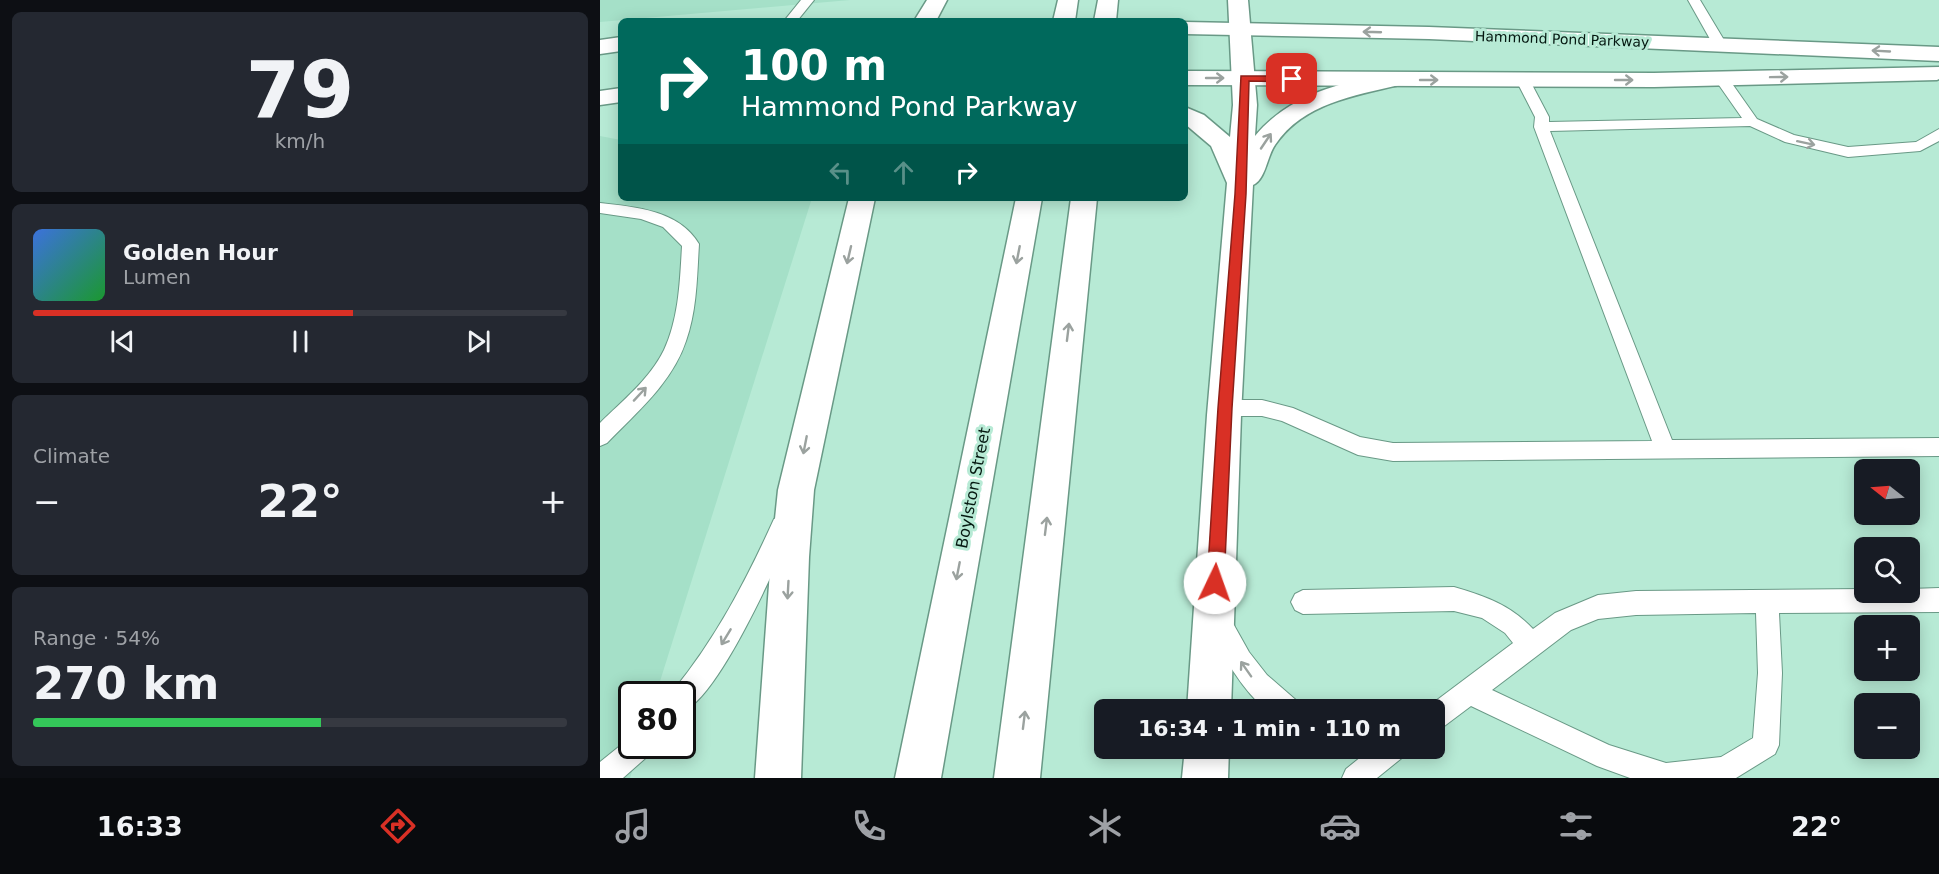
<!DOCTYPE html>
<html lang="en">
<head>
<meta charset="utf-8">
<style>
  :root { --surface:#171b24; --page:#242831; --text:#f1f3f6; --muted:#9ea1a6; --line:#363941; --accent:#d93025 }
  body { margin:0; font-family:"DejaVu Sans",sans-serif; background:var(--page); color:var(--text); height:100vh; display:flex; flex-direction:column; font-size:22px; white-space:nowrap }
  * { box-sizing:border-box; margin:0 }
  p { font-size:20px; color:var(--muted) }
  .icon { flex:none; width:33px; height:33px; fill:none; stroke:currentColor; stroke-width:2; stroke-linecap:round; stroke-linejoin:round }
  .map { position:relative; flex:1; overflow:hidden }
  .sheet { display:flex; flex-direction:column; gap:12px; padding:12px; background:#0d0f14; width:600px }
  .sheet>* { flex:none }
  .top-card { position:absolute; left:18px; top:18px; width:570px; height:183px; border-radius:9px; box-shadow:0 3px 15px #0003; background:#00695c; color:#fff; overflow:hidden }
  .needle { width:39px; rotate:287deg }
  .tools { position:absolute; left:1254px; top:459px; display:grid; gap:12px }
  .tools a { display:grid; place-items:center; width:66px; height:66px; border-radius:9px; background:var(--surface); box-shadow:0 3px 15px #0003; font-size:30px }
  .speed { position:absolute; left:18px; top:681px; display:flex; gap:12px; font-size:30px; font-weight:700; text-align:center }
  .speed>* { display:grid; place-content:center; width:78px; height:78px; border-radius:50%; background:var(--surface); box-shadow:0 3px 15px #0003; line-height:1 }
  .speed .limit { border:3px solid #111; border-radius:9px; background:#fff; color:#111 }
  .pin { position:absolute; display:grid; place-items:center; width:51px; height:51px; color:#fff; margin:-26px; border-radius:12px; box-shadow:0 3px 9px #0006 }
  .me { position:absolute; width:66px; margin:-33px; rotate:3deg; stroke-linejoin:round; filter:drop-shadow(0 0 4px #0008) }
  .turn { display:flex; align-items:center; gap:21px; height:126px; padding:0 24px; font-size:27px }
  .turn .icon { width:78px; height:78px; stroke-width:2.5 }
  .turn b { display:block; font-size:42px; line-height:51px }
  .lanes { display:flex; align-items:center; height:57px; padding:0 24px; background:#0003; justify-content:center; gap:30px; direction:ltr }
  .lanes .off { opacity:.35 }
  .big { font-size:45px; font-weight:800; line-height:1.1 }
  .sheet .tile { flex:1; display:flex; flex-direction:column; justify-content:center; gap:9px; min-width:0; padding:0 21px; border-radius:9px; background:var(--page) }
  .sheet .dial { align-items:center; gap:0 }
  .dial b { font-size:78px; line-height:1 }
  .song { display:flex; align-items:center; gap:18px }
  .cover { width:72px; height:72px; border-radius:9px; background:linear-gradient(135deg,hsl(220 70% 55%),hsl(130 70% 35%)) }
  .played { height:6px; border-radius:3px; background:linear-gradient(90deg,var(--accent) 60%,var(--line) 60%) }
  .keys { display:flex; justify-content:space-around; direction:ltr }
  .heat { display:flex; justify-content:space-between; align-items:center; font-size:33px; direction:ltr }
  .charge { height:9px; border-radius:4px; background:linear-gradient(90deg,#34c759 54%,var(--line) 0) }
  .trip { position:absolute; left:494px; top:699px; width:351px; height:60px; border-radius:9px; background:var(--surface); box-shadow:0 3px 15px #0003; font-weight:800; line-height:60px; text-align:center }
  .dock { display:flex; height:96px; justify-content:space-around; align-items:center; background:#090b0e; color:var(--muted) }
  .dock .icon { width:42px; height:42px }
  .dock .active { color:var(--accent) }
  .dock b { font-size:27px; color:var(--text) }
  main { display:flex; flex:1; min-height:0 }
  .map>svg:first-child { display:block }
</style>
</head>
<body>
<main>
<section class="sheet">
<div class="tile dial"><b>79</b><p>km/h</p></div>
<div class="tile">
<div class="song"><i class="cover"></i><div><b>Golden Hour</b><p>Lumen</p></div></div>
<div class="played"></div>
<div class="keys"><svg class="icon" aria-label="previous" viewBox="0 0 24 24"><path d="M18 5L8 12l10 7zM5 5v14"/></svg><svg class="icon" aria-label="pause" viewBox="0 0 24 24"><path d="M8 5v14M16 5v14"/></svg><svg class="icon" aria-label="next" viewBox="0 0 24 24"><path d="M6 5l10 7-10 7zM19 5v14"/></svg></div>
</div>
<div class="tile"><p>Climate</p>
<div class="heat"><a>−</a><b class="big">22°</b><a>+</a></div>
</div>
<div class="tile"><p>Range · 54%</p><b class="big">270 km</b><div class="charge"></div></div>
</section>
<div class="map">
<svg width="1339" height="778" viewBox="0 0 1339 778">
  <rect width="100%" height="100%" fill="#b7ead5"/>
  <path fill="#a5e0c8" d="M0,0H250L0,22Z
    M0,136L21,140V198H212L56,694H32V746H40L30,778H0Z"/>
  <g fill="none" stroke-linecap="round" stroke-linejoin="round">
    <g stroke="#699986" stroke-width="2">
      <path id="lane" d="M201,0H214L197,21H184Z
        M1088,0H1100L1127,45L1125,48H1115Z
        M1121,74L1126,75L1157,119L1194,135L1248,147L1316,142L1339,129V141L1320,151L1248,157L1185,142L1150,126L950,131L1072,440L1339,438V456L793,461L758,455L682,421L662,416H625L618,414L615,408L618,402L625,400H662L693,408L760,437L793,443L1052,441L934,127L935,117L916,80L918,77H928L949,117V122L1142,118L1114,78Z
        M0,203C35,207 79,210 99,244C97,276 97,310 86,341C72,383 37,412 7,443L0,446V423C22,401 50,379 64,350C79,318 80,280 82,246L63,227L41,219L0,213Z
        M182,516L190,519L193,526C177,565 119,697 82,712V694H72L73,691C116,638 146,581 174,519Z
        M854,587C885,596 911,605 933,629L955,613L998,595L1036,591L1264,589V592H1310V589L1339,588V612L1179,613L1182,673L1179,745L1175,754L1136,778H1030L997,766L871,706L843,727L834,731V710L825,709L913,643L905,633L882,618L854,611L703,614L695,610L691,602L695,594L703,590ZM1156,613L1158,673L1153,738L1121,757L1066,763L1009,745L892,690L971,630L998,619L1036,615Z
        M622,614L630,618L649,652L667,675L697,701L701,710H666C640,687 623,657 610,626L614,618Z
        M31,737L32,746H53L49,755L23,778H0V762Z
        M772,748H807L803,757L777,778H742L746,769Z"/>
    </g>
    <g stroke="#699986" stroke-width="3">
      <path id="primary" d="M585,22L829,27L1339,47V61L829,39L585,34Z
        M21,37V51L0,54V40Z
        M1339,67V79L1337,80L1054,87L585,85V71L1054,73Z
        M21,88V102L0,105V91Z"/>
    </g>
    <g stroke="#699986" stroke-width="3">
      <path id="highway" d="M327,0H347L336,21H314Z
        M458,0H478L475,21H453Z
        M498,0H518L516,21H494Z
        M628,0H648L657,105L655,136C690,94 740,83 791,73L799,75L803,80L799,85C754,96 703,103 675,145C667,156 666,179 653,185L641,415L631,710H587L607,415L627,183L611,146L585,124V107L604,115L630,137L633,105Z
        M249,198H275L214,490L209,557L201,778H155L171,557L178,490Z
        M416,198H442L341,778H295Z
        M471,198H497L440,778H394Z
        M585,748H629L628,778H582Z"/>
    </g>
    <use href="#lane" fill="#fff" fill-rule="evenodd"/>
    <use href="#primary" fill="#fff" fill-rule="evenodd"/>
    <use href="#highway" fill="#fff" fill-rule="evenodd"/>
  </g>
  <defs><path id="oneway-shaft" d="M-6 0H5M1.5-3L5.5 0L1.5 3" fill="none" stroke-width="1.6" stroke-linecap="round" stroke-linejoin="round" transform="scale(1.5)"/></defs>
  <g stroke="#9ba29f">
    <use href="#oneway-shaft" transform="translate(772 32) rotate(-178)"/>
    <use href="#oneway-shaft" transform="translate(1281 51) rotate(-177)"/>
    <use href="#oneway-shaft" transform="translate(1179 77) rotate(-1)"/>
    <use href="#oneway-shaft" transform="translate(615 78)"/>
    <use href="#oneway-shaft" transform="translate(829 80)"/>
    <use href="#oneway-shaft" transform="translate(1024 80)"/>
    <use href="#oneway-shaft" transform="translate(666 141) rotate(-56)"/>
    <use href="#oneway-shaft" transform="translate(1206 143) rotate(12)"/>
    <use href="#oneway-shaft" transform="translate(249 255) rotate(103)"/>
    <use href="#oneway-shaft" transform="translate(418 255) rotate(101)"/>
    <use href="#oneway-shaft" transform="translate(468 332) rotate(-83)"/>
    <use href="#oneway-shaft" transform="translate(40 394) rotate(-47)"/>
    <use href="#oneway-shaft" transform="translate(205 445) rotate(101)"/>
    <use href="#oneway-shaft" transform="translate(446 526) rotate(-83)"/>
    <use href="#oneway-shaft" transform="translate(358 571) rotate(101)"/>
    <use href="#oneway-shaft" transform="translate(188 590) rotate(93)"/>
    <use href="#oneway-shaft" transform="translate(126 637) rotate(121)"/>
    <use href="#oneway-shaft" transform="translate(646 669) rotate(-125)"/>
    <use href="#oneway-shaft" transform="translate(424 720) rotate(-83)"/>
  </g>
  <path fill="#d93025" stroke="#8d1f18" stroke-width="1.5" d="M641,76H692L696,79L692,82L649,81L646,194L632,408L624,583L621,588L615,591L610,588L607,583L618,408L635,194Z"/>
  <g text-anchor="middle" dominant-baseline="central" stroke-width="6" stroke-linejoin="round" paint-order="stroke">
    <g font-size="14" fill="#041710" stroke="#b7ead5">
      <text transform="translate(962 39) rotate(2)">Hammond Pond Parkway</text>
    </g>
    <g font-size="16" fill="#041710" stroke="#b7ead5">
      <text transform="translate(373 488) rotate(-79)">Boylston Street</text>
    </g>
  </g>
</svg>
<div class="tools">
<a><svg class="needle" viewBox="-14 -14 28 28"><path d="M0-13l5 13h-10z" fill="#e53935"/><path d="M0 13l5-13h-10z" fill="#9ea1a6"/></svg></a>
<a><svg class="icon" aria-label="search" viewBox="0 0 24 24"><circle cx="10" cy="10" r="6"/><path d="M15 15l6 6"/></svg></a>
<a>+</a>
<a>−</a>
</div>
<div class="speed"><div class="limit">80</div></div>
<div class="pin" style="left:692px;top:79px;background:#d93025"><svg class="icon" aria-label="arrive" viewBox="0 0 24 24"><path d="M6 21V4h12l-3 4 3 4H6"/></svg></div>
<svg class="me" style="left:615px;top:583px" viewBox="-20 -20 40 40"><circle r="19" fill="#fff"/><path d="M0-13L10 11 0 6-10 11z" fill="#d93025"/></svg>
<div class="trip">16:34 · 1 min · 110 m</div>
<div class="top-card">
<div class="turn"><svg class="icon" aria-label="right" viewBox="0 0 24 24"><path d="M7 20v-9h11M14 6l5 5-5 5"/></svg><div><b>100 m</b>Hammond Pond Parkway</div></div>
<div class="lanes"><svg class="icon off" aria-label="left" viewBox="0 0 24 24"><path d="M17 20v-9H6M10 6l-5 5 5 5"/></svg><svg class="icon off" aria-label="ahead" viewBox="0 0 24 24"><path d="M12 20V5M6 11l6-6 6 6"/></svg><svg class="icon" aria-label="right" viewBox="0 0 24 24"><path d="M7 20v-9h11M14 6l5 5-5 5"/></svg></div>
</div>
</div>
</main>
<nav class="dock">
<b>16:33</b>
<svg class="icon active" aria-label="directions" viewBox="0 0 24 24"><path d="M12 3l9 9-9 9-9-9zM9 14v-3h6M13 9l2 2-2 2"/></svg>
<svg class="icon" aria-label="music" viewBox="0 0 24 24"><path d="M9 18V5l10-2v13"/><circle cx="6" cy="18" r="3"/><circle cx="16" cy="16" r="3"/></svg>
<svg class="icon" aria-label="phone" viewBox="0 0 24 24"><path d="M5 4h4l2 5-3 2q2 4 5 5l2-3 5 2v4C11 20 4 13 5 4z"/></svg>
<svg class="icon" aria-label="climate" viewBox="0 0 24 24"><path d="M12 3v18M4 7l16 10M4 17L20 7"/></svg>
<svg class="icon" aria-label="car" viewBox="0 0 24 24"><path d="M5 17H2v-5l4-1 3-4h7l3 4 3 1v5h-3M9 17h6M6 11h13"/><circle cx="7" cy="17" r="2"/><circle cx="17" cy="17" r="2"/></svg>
<svg class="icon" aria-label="filters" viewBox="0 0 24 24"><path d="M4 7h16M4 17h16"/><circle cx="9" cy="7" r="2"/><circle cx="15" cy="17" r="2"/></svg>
<b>22°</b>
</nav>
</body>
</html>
